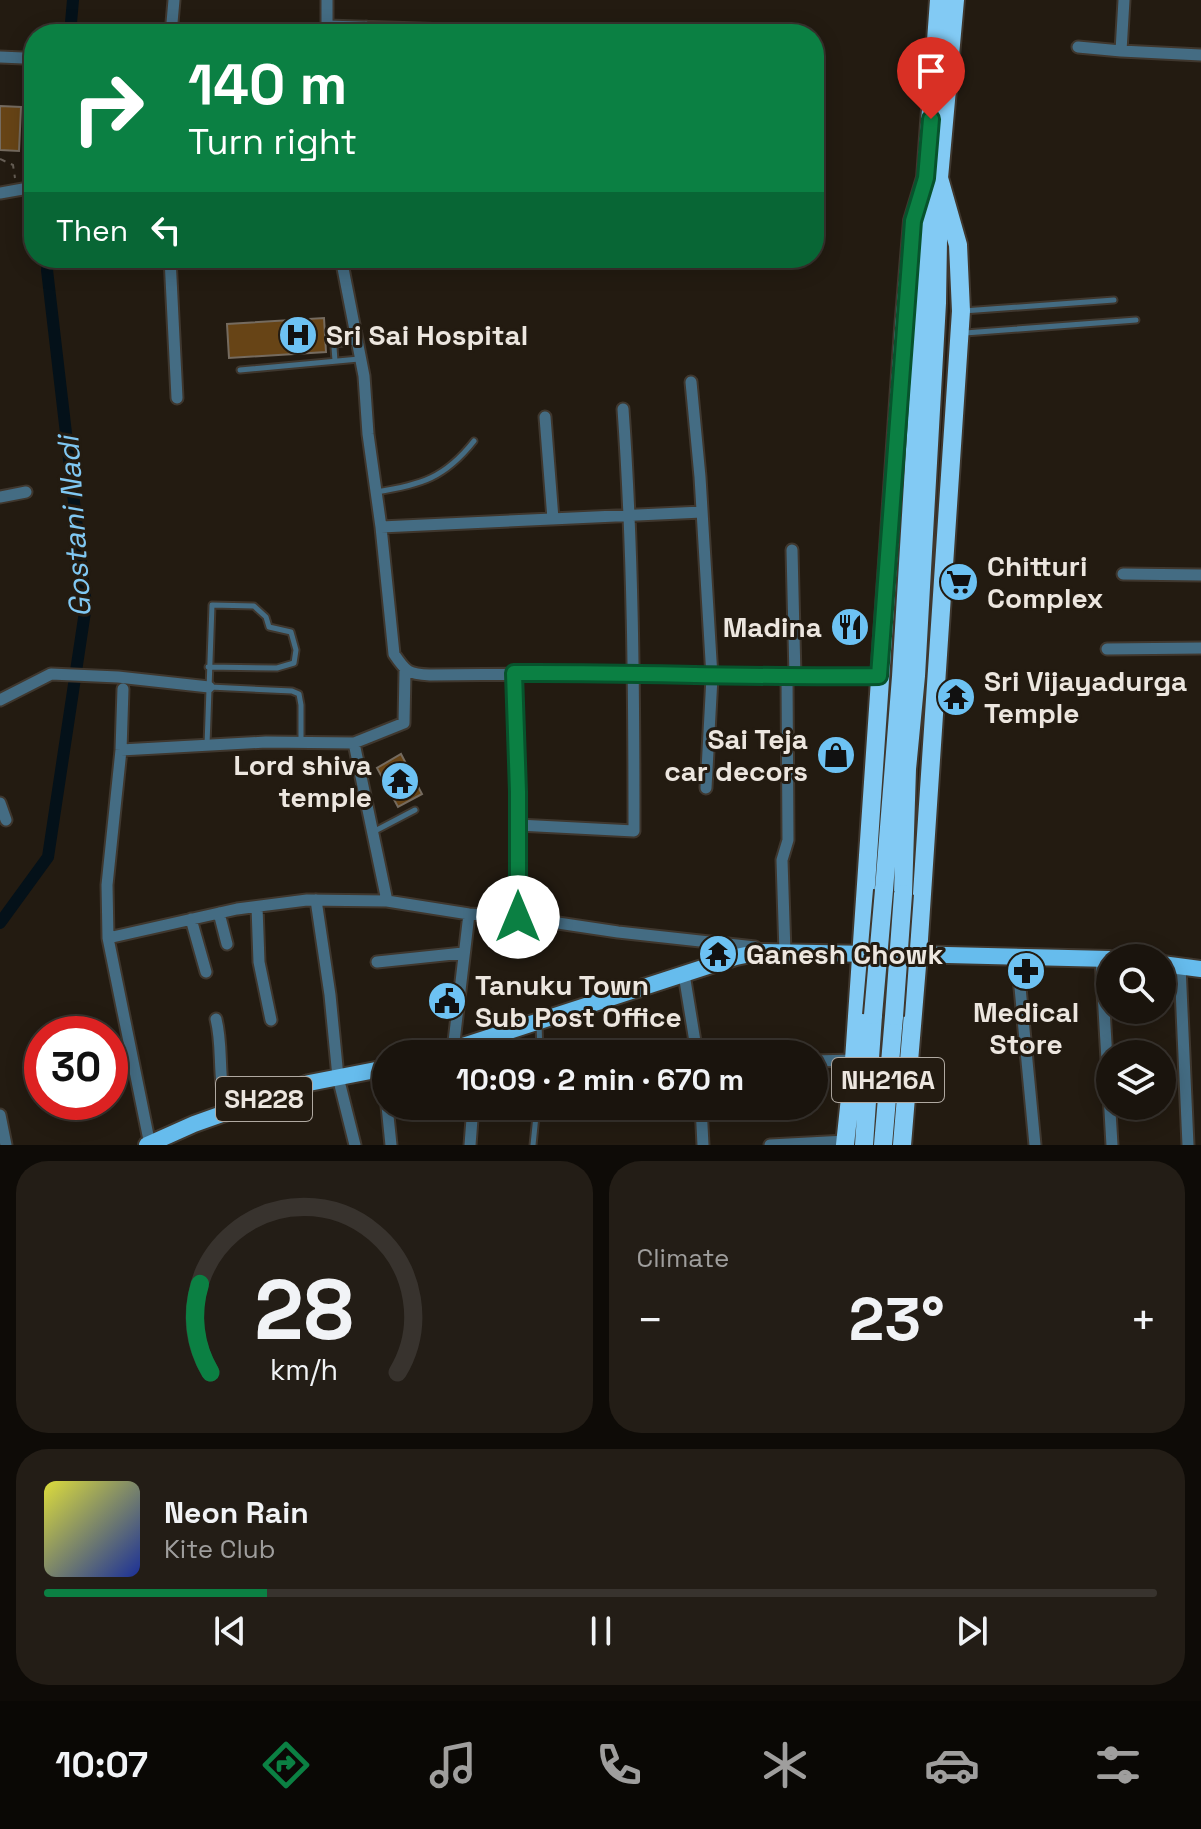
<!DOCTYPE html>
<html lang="en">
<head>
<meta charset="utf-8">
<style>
  :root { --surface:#1a140d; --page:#231d16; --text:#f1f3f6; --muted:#9f9e9d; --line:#38332e; --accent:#0b8043 }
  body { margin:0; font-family:"Space Grotesk",sans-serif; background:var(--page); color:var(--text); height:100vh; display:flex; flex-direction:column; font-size:30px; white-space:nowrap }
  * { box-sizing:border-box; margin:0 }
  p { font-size:26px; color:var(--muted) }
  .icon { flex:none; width:44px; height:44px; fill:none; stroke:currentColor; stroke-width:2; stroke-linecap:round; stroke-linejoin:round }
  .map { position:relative; height:1145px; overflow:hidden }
  .details { display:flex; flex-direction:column; gap:16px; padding:16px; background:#0e0b07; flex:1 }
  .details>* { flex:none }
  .top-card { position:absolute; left:24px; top:24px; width:800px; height:244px; border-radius:32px; box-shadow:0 4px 20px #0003,0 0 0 2px var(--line); background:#0b8043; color:#fff; overflow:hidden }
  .buttons { position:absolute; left:1096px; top:944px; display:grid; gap:16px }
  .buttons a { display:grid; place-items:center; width:80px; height:80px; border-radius:50%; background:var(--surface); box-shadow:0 4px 20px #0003,0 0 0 2px var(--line); font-size:40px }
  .speed { position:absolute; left:24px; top:1016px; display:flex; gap:16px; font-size:40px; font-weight:700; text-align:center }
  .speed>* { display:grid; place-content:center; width:104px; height:104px; border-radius:50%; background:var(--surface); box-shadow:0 4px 20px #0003,0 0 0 2px var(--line); line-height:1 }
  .speed .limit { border:12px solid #d22; background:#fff; color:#111 }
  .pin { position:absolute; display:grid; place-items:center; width:68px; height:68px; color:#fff; margin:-82px -34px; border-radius:50% 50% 50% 0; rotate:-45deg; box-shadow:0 0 8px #0007 }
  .pin .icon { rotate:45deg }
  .me { position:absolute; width:88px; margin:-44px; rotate:0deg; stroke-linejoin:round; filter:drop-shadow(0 0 6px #0008) }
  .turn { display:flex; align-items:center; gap:28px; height:168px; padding:0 32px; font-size:36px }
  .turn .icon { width:104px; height:104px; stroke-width:2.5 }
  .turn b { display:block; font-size:56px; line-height:68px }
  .then { display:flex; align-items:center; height:76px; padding:0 32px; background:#0003; gap:16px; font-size:30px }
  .big { font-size:60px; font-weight:600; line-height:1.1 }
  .details .card { flex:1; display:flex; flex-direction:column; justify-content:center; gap:12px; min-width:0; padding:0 28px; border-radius:32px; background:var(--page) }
  .details .dial { align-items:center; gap:0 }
  .dial svg { height:208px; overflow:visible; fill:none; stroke:var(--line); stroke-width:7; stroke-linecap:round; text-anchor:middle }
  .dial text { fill:var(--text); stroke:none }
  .song { display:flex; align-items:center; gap:24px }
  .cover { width:96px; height:96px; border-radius:12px; background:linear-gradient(135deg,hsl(60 70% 55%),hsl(230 70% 35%)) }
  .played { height:8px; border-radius:4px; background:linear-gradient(90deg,var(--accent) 20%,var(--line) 20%) }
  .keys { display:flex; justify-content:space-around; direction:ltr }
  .heat { display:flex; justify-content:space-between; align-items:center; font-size:44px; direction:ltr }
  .details .tiles { flex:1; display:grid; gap:16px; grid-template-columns:1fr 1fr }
  .card:last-child { grid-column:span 2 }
  .trip { position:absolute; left:372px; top:1040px; width:456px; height:80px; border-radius:40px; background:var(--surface); box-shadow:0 4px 20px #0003,0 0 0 2px var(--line); font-weight:600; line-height:80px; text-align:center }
  .dock { display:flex; height:128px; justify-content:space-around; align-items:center; background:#0a0805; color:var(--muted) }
  .dock .icon { width:56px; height:56px }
  .dock .active { color:var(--accent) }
  .dock b { font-size:36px; color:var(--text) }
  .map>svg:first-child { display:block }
</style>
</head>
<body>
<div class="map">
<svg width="1201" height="1145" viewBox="0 0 1201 1145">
  <rect width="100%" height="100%" fill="#231b11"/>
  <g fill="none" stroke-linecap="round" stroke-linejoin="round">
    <path stroke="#041119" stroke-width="12" d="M70,34L73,0
      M0,923L48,857L86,605L47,270L49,258"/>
  </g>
  <path fill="#674416" stroke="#756b5f" stroke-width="2" d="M0,106L21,107L19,151L0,150Z
    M324,318L326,352L229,358L227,324Z
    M401,754L422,794L398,807L377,768Z"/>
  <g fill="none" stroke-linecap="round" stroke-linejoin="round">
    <g stroke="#3f372e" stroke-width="9">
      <path id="service" d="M328,23L509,29L521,34
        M366,34V24
        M407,34V26
        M963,311L1114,300
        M333,333L335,361
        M965,333L1136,320
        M334,344L356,342
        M240,370L359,359
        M376,492C421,485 445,478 474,441
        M210,687L292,691L299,694L301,705V742
        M207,745L212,605L254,606L266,617L269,627L291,632L296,650L294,663L277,668L208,667
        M373,832L415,810
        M539,1023L540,1054
        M533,1145L537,1106"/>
    </g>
    <g stroke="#3f372e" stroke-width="15">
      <path id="minor" d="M1124,0L1121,51L1201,55
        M171,34L174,0
        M327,34V0
        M1078,47L1121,51
        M0,57L23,58
        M0,193L34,187
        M170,258L177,398
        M341,258L364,376L368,434L381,527L394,654C406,672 408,674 430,675L617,673L712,677L879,676
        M691,382L700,477L712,677L706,788
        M545,417L553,519
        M0,497L26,492
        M381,527L702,512
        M792,550L795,677
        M1123,574L1201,575
        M1107,649L1201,648
        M514,673L518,792V917
        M123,689L121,750L107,885L108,938L150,1145
        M0,700L51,674L118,677L209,687
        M354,743L387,901
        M121,750L266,742L354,743L404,723L405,671
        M0,803L6,820
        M518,825L634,831C634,690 633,550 623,409
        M316,900L330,995L338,1077L355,1145
        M257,907L259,962L271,1020
        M219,913L227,944
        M191,919L206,972
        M108,938L237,909L307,900L387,901L469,914L518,917L618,932L755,947L760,952
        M785,953L782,860L788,840L787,677
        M1017,956L1035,1145
        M1101,958L1112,1145
        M377,962L463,953
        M1180,966L1188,1145
        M684,974L697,1054
        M216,1019C224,1051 216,1081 229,1112
        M453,1050L469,914
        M814,1061L854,1060
        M382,1069L386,1101
        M387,1106L391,1145
        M701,1106L703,1145
        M0,1115L6,1145
        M470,1145L473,1106
        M770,1145L846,1141"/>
    </g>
    <g stroke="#3f372e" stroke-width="20">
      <path id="primary" d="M907,954L1110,959
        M1162,964L1201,969
        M438,1054L736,957L760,952L872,954
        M147,1145L194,1124L309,1083L386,1068"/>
    </g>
    <g stroke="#3f372e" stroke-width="22">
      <path id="trunk" d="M884,890L901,677L924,305L926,178L939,0
        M903,894L907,769L916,676L937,303L939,178L955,0
        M845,1145L854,1060L904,329L913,221L926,178
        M864,1145L873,1015
        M883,1145L894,1016
        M902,1145L918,954L961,311L958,245L939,178"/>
    </g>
    <path stroke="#665e55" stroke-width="2" stroke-dasharray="6 6" stroke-linecap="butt" d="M0,159L13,165L15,178"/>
    <use href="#service" stroke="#446c83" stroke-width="5"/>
    <use href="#minor" stroke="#446c83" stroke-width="11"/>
    <use href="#primary" stroke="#66bced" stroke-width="16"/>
    <use href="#trunk" stroke="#82caf4" stroke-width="18"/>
    <g stroke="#3f372e" stroke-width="22" stroke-linecap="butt">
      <path id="trunk-bridge" d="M873,1015L884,890
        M894,1016L903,894"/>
    </g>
    <use href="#trunk-bridge" stroke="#82caf4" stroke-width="18"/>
  </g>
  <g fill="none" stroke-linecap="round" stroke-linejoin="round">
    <g stroke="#07532c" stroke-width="20">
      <path id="route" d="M518,917V792L514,673C636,672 757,678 879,676L913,221L926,178L931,119"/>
    </g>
    <use href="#route" stroke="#0b8043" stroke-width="14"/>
  </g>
  <defs>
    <g id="hospital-disc" transform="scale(2)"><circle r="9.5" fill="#6dc2f3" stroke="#231b11"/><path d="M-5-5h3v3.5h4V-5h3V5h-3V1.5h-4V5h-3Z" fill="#111"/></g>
    <g id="supermarket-disc" transform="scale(2)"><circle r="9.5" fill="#6dc2f3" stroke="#231b11"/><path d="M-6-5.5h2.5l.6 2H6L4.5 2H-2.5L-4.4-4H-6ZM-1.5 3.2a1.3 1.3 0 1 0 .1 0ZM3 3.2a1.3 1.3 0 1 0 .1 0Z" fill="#111"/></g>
    <g id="restaurant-disc" transform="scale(2)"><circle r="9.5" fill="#6dc2f3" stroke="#231b11"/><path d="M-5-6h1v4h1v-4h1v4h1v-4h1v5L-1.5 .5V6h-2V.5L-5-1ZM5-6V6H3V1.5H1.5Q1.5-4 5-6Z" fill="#111"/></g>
    <g id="temple-disc" transform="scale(2)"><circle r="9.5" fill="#6dc2f3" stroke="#231b11"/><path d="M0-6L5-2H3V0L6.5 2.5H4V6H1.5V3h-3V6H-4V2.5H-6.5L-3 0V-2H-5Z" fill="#111"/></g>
    <g id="shop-disc" transform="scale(2)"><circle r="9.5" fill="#6dc2f3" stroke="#231b11"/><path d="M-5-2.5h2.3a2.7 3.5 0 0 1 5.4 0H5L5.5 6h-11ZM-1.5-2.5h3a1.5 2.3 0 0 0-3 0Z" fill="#111"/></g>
    <g id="pharmacy-disc" transform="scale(2)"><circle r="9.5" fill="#6dc2f3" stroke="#231b11"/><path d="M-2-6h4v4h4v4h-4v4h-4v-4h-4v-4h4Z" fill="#111"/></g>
    <g id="civic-disc" transform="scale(2)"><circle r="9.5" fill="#6dc2f3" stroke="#231b11"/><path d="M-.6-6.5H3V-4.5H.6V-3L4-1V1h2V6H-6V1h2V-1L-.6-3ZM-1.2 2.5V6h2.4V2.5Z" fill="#111"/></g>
  </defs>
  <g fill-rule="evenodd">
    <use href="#hospital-disc" x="298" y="335"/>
    <use href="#supermarket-disc" x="959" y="582"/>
    <use href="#restaurant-disc" x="850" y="627"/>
    <use href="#temple-disc" x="956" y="697"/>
    <use href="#shop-disc" x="836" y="755"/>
    <use href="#temple-disc" x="400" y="781"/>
    <use href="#temple-disc" x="718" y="954"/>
    <use href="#pharmacy-disc" x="1026" y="971"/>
    <use href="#civic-disc" x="447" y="1001"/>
  </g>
  <g text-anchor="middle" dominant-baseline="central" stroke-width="6" stroke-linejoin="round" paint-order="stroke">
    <g fill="#231b11" stroke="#b0a9a1" stroke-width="2">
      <rect x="832" y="1058" width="112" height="44" rx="6"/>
      <rect x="216" y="1077" width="96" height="44" rx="6"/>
    </g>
    <g font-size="26" font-weight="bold" fill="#ece6df">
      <text x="888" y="1080">NH216A</text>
      <text x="264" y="1099">SH228</text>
    </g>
    <g font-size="28" font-weight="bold" fill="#ece6df" stroke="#231b11" text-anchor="start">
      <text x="326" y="335">Sri Sai Hospital</text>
      <text x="987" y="566">Chitturi<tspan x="987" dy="32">Complex</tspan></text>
      <text x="822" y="627" text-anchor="end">Madina</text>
      <text x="984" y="681">Sri Vijayadurga<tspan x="984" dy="32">Temple</tspan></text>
      <text x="808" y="739" text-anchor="end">Sai Teja<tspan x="808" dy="32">car decors</tspan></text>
      <text x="372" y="765" text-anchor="end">Lord shiva<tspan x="372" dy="32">temple</tspan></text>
      <text x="746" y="954">Ganesh Chowk</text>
      <text x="475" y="985">Tanuku Town<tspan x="475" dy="32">Sub Post Office</tspan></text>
      <text x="1026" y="1012" text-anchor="middle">Medical<tspan x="1026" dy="32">Store</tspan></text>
    </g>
    <g font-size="30" font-style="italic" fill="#80c8f3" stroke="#231b11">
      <text transform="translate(74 527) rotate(-94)">Gostani Nadi</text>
    </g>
  </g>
</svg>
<div class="buttons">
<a><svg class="icon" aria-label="search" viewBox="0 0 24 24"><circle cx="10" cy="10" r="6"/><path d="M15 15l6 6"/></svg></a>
<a><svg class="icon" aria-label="layers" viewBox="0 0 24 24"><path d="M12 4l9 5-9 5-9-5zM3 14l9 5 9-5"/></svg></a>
</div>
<div class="speed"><div class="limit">30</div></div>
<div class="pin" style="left:931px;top:119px;background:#d93025"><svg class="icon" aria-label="arrive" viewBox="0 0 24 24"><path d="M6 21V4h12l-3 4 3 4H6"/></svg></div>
<svg class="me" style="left:518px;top:917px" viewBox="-20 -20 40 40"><circle r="19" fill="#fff"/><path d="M0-13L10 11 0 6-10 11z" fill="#0b8043"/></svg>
<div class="trip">10:09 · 2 min · 670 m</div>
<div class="top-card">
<div class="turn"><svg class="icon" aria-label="right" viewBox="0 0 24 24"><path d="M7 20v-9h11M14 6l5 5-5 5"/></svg><div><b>140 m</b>Turn right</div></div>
<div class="then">Then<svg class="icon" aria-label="left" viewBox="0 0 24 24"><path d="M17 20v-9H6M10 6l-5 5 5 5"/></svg></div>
</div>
</div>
<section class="details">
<div class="tiles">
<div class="card dial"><svg viewBox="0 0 100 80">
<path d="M14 69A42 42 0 1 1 86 69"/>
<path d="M14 69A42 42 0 0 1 10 35" stroke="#0b8043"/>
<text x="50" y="56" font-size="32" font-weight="700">28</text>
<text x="50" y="72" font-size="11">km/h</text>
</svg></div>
<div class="card"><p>Climate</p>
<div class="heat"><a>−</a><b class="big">23°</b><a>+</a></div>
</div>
<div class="card">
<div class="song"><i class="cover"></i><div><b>Neon Rain</b><p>Kite Club</p></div></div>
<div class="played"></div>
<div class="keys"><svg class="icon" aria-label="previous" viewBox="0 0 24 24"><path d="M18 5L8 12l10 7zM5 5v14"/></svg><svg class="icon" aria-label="pause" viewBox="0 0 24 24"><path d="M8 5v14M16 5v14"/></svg><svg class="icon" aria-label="next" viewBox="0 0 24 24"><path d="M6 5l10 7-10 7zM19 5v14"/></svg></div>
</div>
</div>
</section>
<nav class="dock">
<b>10:07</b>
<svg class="icon active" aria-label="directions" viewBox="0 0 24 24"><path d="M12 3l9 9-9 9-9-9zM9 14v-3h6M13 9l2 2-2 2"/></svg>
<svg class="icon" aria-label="music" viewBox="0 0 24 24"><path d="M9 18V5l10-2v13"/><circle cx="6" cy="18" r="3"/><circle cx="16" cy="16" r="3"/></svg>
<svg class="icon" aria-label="phone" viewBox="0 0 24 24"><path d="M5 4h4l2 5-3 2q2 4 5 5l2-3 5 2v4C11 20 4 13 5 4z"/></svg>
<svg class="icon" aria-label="climate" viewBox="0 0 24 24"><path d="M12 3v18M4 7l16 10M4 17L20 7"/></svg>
<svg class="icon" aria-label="car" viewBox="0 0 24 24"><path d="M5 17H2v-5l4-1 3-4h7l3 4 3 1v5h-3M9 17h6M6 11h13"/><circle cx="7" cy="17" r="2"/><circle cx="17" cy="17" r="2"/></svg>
<svg class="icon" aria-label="filters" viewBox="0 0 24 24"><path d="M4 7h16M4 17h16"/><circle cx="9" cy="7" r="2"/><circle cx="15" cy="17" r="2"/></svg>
</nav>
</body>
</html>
